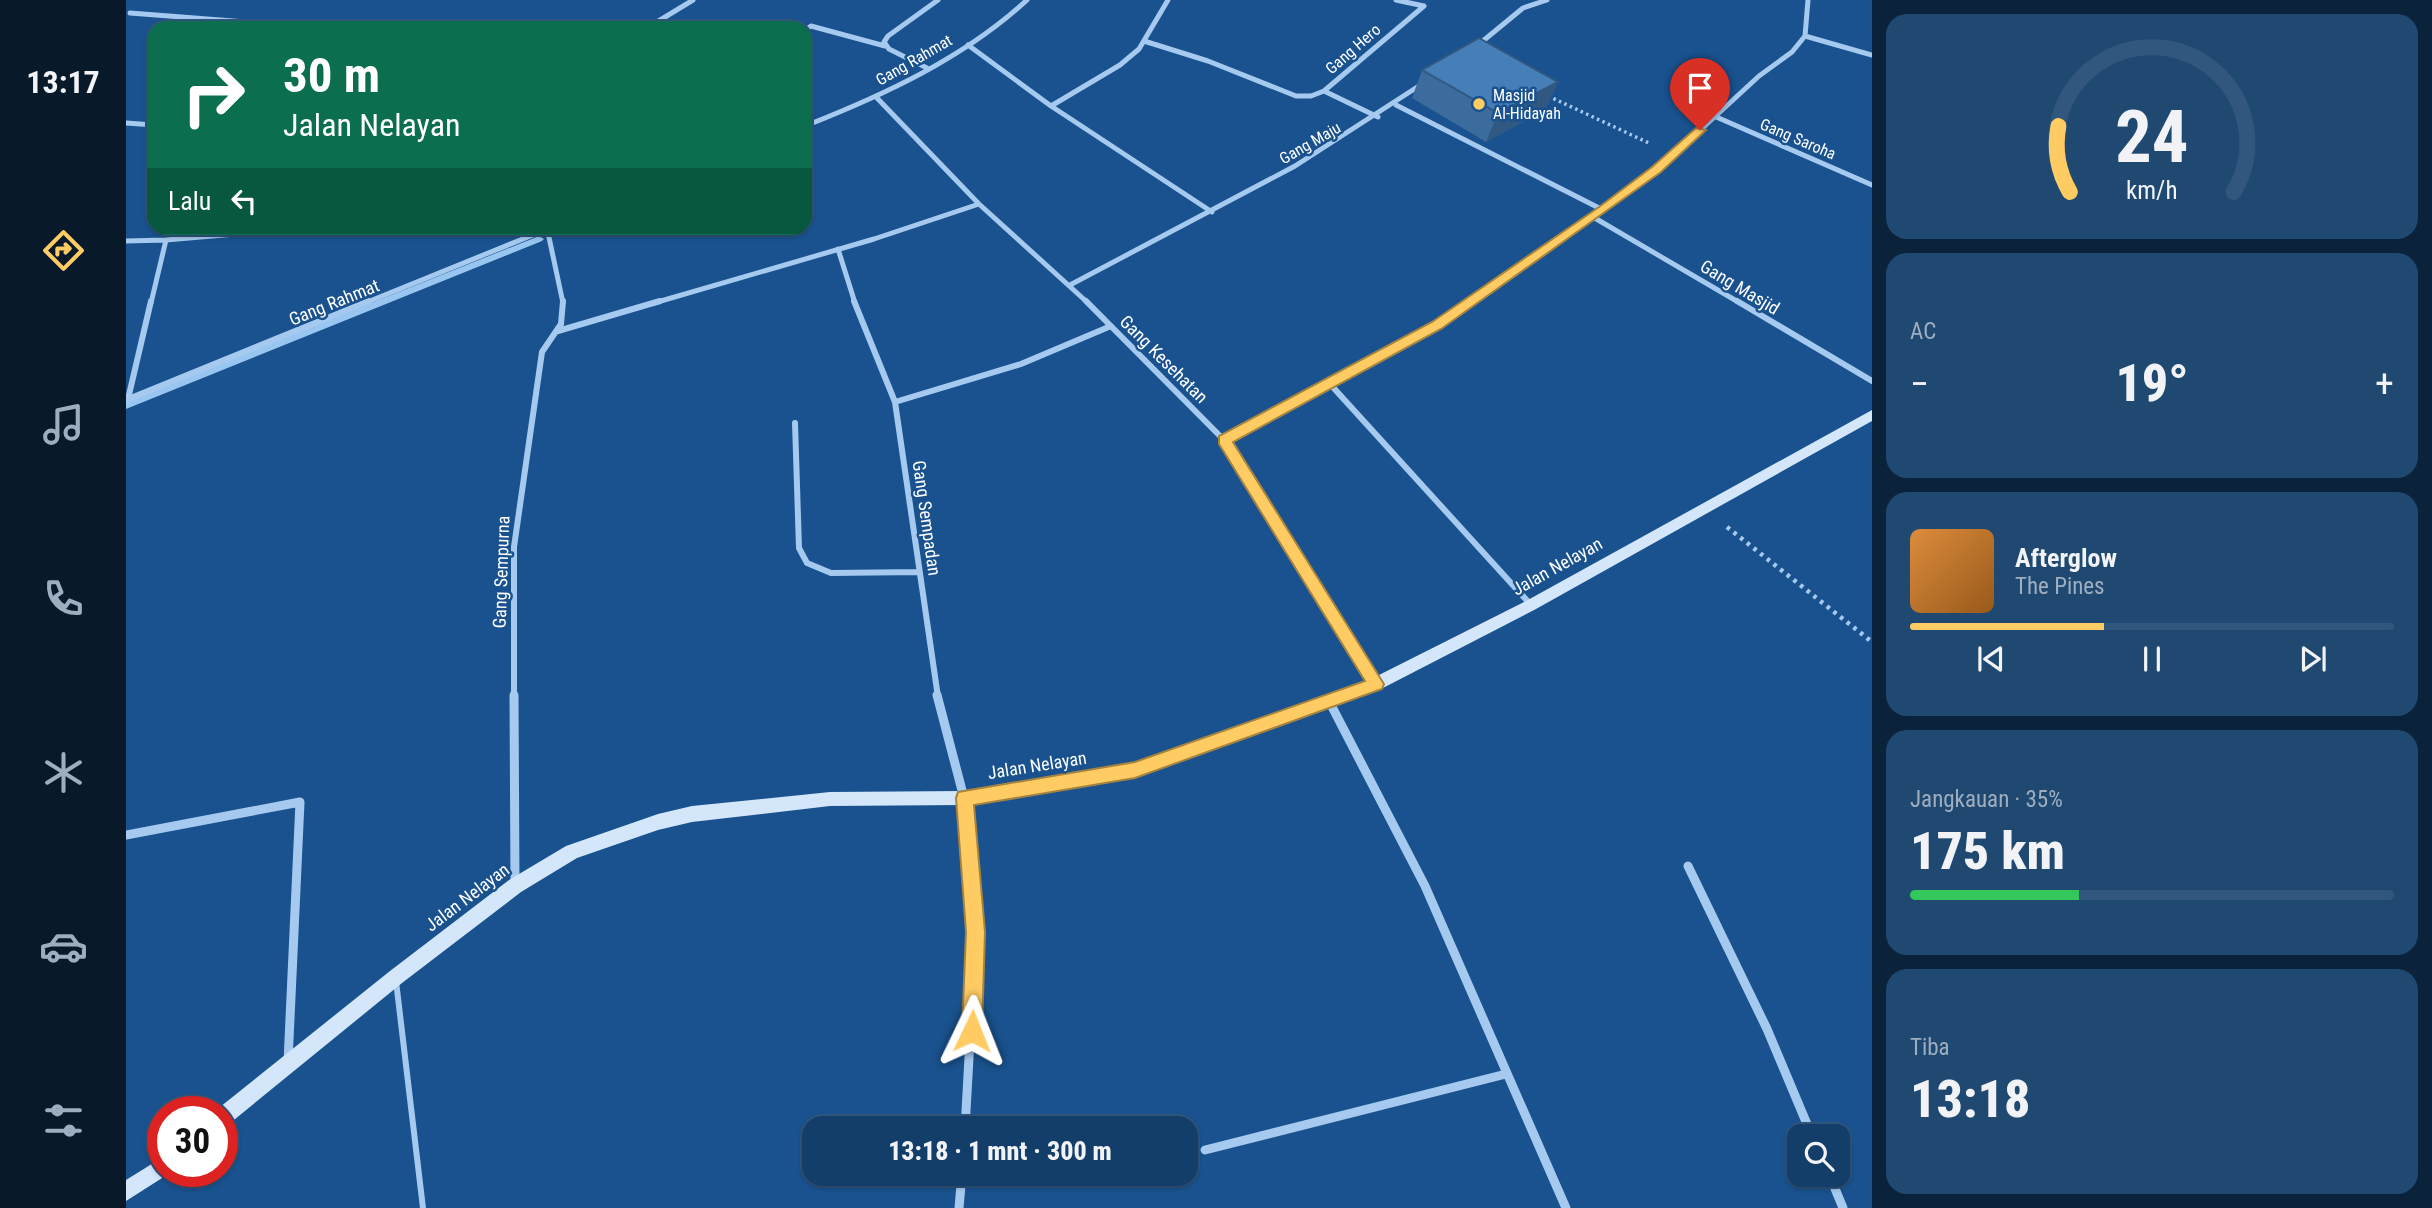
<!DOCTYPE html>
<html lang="id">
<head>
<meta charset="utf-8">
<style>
  :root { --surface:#133e6a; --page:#204972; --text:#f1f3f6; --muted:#9daec1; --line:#32577e; --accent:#ffcb63 }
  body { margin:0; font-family:"Roboto Condensed",sans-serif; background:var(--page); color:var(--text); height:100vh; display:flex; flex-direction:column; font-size:26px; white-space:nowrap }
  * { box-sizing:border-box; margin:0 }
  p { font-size:23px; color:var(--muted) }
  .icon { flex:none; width:38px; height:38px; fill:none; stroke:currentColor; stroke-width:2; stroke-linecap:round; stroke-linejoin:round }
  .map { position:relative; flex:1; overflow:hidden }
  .side { display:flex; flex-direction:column; gap:14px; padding:14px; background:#0a223a; width:560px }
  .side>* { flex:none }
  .hud { position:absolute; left:21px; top:21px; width:665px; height:214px; border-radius:21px; box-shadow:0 2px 5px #0004,0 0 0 2px var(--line); background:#0b6e4f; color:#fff; overflow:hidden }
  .controls { position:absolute; left:1661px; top:1124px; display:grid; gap:14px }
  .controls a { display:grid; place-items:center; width:63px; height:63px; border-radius:14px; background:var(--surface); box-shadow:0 2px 5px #0004,0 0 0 2px var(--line); font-size:35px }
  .speed { position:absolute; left:21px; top:1096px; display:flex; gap:14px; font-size:35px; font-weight:700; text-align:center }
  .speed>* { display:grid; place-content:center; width:91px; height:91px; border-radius:50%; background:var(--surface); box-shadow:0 2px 5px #0004,0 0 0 2px var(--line); line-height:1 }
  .speed .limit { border:10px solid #d22; background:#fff; color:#111 }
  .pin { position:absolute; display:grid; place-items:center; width:60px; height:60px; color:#fff; margin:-72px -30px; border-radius:50% 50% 50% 0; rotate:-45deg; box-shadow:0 0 7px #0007 }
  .pin .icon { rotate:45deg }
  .me { position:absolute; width:77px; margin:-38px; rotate:2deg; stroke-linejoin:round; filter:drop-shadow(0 0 5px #0008) }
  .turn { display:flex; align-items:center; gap:24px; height:147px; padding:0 21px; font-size:32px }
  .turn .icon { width:91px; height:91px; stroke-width:2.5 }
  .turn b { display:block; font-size:49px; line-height:60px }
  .then { display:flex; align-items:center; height:66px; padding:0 21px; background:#0003; gap:14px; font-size:26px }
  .big { font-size:52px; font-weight:800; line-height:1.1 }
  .side .widget { flex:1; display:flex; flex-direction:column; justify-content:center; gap:10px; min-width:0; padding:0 24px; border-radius:21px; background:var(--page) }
  .side .dial { align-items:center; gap:0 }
  .dial svg { height:182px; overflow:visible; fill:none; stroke:var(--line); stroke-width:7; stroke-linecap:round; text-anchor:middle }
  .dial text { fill:var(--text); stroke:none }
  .song { display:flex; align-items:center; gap:21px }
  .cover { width:84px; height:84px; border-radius:10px; background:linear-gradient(135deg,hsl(30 70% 55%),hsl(30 70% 35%)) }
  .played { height:7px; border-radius:4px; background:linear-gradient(90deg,var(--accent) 40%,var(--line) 40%) }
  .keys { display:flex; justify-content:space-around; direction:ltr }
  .heat { display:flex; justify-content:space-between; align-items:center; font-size:38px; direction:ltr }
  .charge { height:10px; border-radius:5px; background:linear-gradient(90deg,#34c759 35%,var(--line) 0) }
  .trip { position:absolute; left:676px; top:1116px; width:396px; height:70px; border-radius:21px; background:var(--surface); box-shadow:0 2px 5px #0004,0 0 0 2px var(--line); font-weight:800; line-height:70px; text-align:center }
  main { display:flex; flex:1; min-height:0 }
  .dock { display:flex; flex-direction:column; width:126px; justify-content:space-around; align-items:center; background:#08192a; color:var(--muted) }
  .dock .icon { width:49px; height:49px }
  .dock .current { color:var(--accent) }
  .dock b { font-size:32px; color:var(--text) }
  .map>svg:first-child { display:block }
</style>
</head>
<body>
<main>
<nav class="dock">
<b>13:17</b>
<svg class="icon current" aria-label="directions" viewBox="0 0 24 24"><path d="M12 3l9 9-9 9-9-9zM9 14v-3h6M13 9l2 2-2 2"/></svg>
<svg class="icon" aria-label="music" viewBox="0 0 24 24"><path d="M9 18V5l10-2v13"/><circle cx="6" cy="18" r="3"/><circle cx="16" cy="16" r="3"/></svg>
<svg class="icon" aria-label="phone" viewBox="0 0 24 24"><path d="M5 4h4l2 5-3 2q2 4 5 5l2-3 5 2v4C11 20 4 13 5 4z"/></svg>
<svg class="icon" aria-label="climate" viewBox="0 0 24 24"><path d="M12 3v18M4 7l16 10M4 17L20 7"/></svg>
<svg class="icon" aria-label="car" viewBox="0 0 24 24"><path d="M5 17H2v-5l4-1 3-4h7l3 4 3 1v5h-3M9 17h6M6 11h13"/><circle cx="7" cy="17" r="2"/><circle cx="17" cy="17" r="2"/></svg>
<svg class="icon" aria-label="filters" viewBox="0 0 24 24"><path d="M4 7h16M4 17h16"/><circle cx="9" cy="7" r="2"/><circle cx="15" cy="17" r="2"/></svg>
</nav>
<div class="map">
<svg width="1746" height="1208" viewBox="0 0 1746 1208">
  <rect width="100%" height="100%" fill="#19528e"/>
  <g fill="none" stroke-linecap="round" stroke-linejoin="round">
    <path fill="#98c6f1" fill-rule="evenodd" d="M413,236L418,239L416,241L0,409V401Z"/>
    <path stroke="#a6caef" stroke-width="3.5" stroke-dasharray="2.5 3.5" stroke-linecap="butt" d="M1422,96L1525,144"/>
    <path stroke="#a6caef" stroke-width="4.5" stroke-dasharray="3.5 5" stroke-linecap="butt" d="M1601,527L1746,642"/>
    <path stroke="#a6caef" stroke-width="6" d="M270,981L297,1208"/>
    <path stroke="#a6caef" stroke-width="5" d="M4,13L197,28
      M521,28L567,0
      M679,30L685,26L759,46
      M1679,36L1746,55
      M1018,41L1082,61L1170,96H1185L1198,91
      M842,45L925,106L1086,212
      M1352,45L1397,8L1421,0
      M801,68L763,49L758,42L762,36L812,0
      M751,98L853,204L962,303
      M1270,105L1477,210
      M925,106L994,65L1013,49L1042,0
      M1588,116L1746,185
      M1252,117L1198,91L1298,6L1270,0
      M0,123L28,125
      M679,126C758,95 838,58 901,0
      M1467,217L1614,303
      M421,228L437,303
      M40,240L179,228
      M0,241L40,240L25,303
      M712,249L729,303
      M944,285L1169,166L1296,84
      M239,303L424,228
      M528,303L748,239L853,204
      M1342,303L1531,170L1633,76L1666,52L1679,36L1682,0"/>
    <path stroke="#a6caef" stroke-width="6" d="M728,301L769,402L812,697
      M960,301L1098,440L1250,684
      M1611,301L1746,381
      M432,331L534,301
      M1204,384L1405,605
      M2,399L25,301
      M0,400L243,301
      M769,402L895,364L985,326
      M669,423L673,548L681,563L705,573L793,572
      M1098,440L1311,325L1345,301
      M388,697V547L416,352L435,324L437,301"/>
    <path stroke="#a6caef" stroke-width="9" d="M388,695L389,885
      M811,695L838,798L850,932L839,1129
      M1203,701L1299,886L1440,1208
      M0,835L174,802L162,1062
      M1562,866L1641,1029L1686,1136
      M1079,1150L1380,1074
      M1703,1174L1717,1208
      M833,1208L836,1174"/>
    <path fill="#d3e6fa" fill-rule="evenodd" d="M1746,410V421L1410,609L1255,689L1009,777L838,805L704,806L566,822L532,830L451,858L395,892L276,983L103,1124L96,1126V1111H89L264,971L383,880L440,846L532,814L566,806L704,792L838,791L1009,763L1245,679L1400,601Z
      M37,1157V1171H44V1173L0,1201V1180Z"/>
  </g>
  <path fill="#3c6c9e" d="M1296,70L1432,82L1419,110L1360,142L1286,98Z"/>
  <path fill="#315881" d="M1432,82L1419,110L1360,142L1372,113Z"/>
  <path fill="#467eb8" stroke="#315881" stroke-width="2" d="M1353,38L1432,82L1372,113L1296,70Z"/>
  <path fill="#ffcb63" stroke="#a68440" stroke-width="2" d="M1570,128L1580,130L1535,172L1315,329L1107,442L1258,684L1256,689L1009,778L848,805L859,932L856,1031L853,1038L846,1041L838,1038L836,1031L840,932L830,798L832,792L1009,762L1239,681L1093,444V436L1306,322L1473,207L1526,167Z"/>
  <circle fill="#ffcb63" stroke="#19528e" stroke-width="2.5" cx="1353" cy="104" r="7"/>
  <g text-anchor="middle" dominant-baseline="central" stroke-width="5" stroke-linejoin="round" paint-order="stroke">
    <g font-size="16" fill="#fff" stroke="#19528e">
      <text transform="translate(1227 49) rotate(-41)">Gang Hero</text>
      <text transform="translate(788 60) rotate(-30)">Gang Rahmat</text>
      <text transform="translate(1672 139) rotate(23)">Gang Saroha</text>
      <text transform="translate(1184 143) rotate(-30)">Gang Maju</text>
    </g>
    <g font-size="16" fill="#fff" stroke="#19528e" text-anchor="start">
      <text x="1367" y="95">Masjid<tspan x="1367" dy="18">Al-Hidayah</tspan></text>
    </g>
    <g font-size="18" fill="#fff" stroke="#19528e">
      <text transform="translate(1614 287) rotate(31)">Gang Masjid</text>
      <text transform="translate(208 302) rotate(-22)">Gang Rahmat</text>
      <text transform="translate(1038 359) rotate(45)">Gang Kesehatan</text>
      <text transform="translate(801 518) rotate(82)">Gang Sempadan</text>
      <text transform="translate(1431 566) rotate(-29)">Jalan Nelayan</text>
      <text transform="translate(375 572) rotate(-88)">Gang Sempurna</text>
      <text transform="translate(911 765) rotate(-9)">Jalan Nelayan</text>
      <text transform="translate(341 897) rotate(-37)">Jalan Nelayan</text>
    </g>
  </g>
</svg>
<div class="controls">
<a><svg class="icon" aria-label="search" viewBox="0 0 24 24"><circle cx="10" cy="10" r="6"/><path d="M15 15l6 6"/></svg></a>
</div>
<div class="speed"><div class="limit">30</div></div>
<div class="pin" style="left:1574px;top:130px;background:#d93025"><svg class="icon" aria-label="arrive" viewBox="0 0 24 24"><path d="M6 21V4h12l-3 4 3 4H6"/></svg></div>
<svg class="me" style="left:846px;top:1031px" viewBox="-20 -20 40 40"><path d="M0-17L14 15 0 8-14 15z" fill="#ffcb63" stroke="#fff" stroke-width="4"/></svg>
<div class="trip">13:18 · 1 mnt · 300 m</div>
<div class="hud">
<div class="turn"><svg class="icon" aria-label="right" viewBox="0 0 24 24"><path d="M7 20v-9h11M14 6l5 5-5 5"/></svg><div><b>30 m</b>Jalan Nelayan</div></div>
<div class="then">Lalu<svg class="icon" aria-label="left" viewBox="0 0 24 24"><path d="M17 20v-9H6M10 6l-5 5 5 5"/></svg></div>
</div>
</div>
<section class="side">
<div class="widget dial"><svg viewBox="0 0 100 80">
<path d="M14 69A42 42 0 1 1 86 69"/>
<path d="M14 69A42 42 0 0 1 9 40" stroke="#ffcb63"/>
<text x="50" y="56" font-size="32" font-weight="700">24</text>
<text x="50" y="72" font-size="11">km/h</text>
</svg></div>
<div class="widget"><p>AC</p>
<div class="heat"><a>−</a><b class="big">19°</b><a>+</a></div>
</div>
<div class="widget">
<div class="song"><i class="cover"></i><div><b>Afterglow</b><p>The Pines</p></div></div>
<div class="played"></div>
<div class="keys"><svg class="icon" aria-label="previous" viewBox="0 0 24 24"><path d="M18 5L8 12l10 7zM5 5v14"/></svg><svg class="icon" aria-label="pause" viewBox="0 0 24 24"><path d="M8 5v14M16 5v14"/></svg><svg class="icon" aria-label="next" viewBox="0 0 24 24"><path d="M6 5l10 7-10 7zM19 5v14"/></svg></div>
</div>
<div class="widget"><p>Jangkauan · 35%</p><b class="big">175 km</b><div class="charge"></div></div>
<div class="widget"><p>Tiba</p><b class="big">13:18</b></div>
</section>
</main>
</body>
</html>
